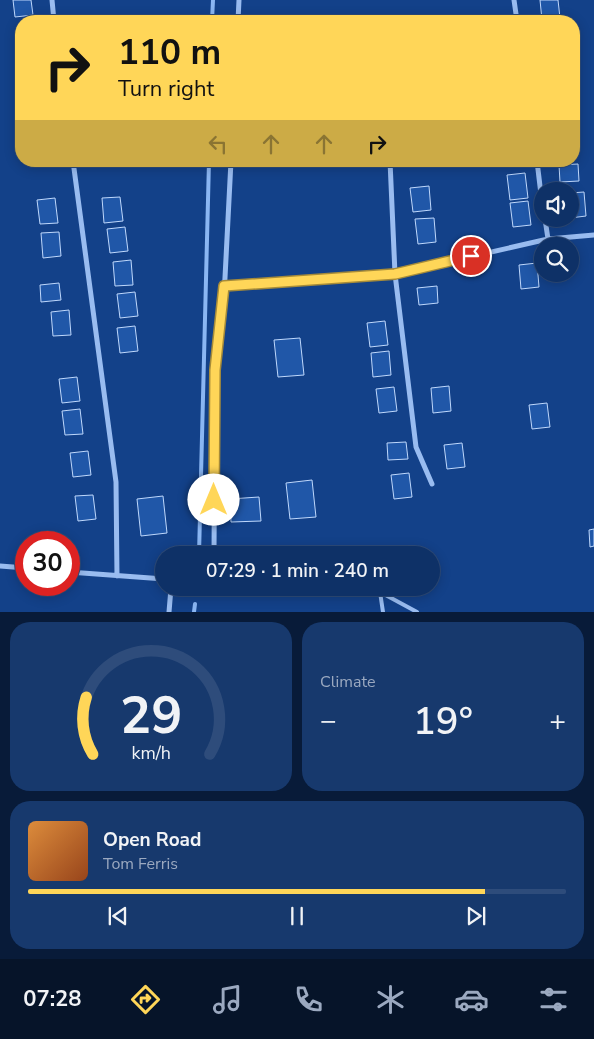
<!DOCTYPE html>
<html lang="en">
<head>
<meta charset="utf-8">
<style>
  :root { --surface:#0e3167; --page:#17396d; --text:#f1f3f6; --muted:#9ba9c0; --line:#2e4c7b; --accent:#ffd658 }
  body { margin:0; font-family:"Nunito Sans",sans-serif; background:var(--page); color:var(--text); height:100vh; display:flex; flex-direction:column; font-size:19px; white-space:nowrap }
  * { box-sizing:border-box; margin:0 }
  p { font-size:16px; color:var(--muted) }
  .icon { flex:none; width:28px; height:28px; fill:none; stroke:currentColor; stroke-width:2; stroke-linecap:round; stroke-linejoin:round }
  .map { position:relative; height:612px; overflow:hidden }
  .panel { display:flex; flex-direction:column; gap:10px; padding:10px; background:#081b39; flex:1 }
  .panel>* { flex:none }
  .hud { position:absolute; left:15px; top:15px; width:565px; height:152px; border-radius:20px; box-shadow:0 2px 12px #0003,0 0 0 1px var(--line); background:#ffd658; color:#111; overflow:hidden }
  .controls { position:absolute; left:534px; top:182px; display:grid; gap:10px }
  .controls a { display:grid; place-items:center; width:45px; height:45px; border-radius:50%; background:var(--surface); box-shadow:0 2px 12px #0003,0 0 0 1px var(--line); font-size:25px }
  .speed { position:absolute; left:15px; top:531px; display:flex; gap:10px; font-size:25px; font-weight:700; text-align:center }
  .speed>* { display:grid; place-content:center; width:65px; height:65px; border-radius:50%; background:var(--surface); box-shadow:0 2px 12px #0003,0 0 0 1px var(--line); line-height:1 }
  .speed .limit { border:8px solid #d22; background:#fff; color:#111 }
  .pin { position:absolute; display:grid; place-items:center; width:42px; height:42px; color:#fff; margin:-21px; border:2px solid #fff; border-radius:50%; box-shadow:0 1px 5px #0007 }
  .me { position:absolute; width:55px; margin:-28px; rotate:0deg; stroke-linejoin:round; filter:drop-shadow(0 0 4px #0008) }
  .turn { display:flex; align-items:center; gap:18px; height:105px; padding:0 20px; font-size:22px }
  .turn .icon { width:65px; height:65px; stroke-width:2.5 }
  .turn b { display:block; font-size:35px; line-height:42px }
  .lanes { display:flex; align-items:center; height:48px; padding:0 20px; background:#0003; justify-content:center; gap:25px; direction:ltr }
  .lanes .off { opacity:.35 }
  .big { font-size:38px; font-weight:600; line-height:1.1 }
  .panel .tile { flex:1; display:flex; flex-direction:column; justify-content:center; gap:8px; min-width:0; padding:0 18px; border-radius:20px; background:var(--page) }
  .panel .dial { align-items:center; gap:0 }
  .dial svg { height:130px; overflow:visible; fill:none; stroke:var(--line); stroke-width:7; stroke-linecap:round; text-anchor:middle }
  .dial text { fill:var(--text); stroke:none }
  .song { display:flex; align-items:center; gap:15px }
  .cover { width:60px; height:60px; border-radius:8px; background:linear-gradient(135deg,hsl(30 70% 55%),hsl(20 70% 35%)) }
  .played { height:5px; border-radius:2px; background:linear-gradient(90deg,var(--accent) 85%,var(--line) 85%) }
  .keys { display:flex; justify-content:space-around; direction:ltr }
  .heat { display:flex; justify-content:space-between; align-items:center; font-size:28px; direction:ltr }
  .panel .tiles { flex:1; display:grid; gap:10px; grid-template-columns:1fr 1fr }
  .tile:last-child { grid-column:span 2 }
  .trip { position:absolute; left:155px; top:546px; width:285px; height:50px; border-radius:25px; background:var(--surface); box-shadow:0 2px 12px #0003,0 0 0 1px var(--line); font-weight:600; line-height:50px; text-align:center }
  .tab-bar { display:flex; height:80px; justify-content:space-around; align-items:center; background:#061429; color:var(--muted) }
  .tab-bar .icon { width:35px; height:35px }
  .tab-bar .active { color:var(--accent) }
  .tab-bar b { font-size:22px; color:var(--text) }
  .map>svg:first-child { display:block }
</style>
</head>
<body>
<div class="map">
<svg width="594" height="612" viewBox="0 0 594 612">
  <rect width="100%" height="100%" fill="#134189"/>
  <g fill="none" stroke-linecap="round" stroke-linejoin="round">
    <path stroke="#8ab6f3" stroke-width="4" d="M212,21L213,0
      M199,555L209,161
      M194,612L195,604"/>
  </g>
  <path fill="#2057a8" stroke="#bfd8fc" d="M13,0H31L33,15L15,17Z
    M540,0H558L560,18L542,20Z
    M504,15V21H484V16Z
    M578,164L579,181L560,182L559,165Z
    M525,173L528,198L510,200L507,175Z
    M429,186L431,210L413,212L410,188Z
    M584,192L586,216L570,218V193Z
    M120,197L123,221L104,223L102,198Z
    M55,198L58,223L40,224L37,200Z
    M528,201L531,225L513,227L510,203Z
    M434,218L436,242L418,244L415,219Z
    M125,227L128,251L110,253L107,229Z
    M59,232L61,256L43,258L41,233Z
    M131,260L133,285L115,286L113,262Z
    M537,263L539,287L521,289L519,265Z
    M59,283L61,300L41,302L40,285Z
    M437,286L438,303L419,305L417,288Z
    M135,292L138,316L120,318L117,294Z
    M69,310L71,335L53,336L51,312Z
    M385,321L388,345L370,347L367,323Z
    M135,326L138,351L120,353L117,328Z
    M300,338L304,375L278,377L274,340Z
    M389,351L391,375L373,377L371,353Z
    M77,377L80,401L62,403L59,379Z
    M449,386L451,411L433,413L431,388Z
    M394,387L397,411L379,413L376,389Z
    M547,403L550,427L532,429L529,405Z
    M80,409L83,434L65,435L62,411Z
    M406,442L408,459L388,460L387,443Z
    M462,443L465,467L447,469L444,445Z
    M88,451L91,475L73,477L70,453Z
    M409,473L412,497L394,499L391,475Z
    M312,480L316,517L290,519L286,483Z
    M93,495L96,519L78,521L75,496Z
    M163,496L167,533L141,536L137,499Z
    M259,497L261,521L231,522L230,499Z
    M594,529V546L590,547L589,530Z"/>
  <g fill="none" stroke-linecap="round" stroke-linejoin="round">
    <path stroke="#99bcf0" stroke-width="4" d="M380,592L417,612
      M380,592L383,612"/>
    <path stroke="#99bcf0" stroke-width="5" d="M52,0L54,21
      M514,0L517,21
      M238,21L239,0
      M73,161L116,482L117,576
      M390,161L395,274L416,447L432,484
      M537,161L542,203
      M545,219L548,239
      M224,285L395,274L548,239L594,235
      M214,555L215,370L224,297L231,161
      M0,566L26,568
      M69,572L164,579
      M301,588L380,592
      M169,612L171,588"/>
  </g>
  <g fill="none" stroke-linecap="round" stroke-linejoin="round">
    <g stroke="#a68b39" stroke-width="12">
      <path id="route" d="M214,500L215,370L224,286L395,274L471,256"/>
    </g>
    <use href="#route" stroke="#ffd658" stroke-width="9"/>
  </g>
</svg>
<div class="controls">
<a><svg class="icon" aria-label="sound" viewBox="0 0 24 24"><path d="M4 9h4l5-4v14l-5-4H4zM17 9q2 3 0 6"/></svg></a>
<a><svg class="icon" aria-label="search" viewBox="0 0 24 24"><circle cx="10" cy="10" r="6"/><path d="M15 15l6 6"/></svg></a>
</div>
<div class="speed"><div class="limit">30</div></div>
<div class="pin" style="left:471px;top:256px;background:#d93025"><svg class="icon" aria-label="arrive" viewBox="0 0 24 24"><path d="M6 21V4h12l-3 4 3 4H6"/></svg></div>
<svg class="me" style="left:214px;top:500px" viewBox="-20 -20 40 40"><circle r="19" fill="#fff"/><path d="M0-13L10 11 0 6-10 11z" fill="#ffd658"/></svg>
<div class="trip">07:29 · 1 min · 240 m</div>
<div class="hud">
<div class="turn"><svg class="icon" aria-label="right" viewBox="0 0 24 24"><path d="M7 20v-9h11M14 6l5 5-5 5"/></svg><div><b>110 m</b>Turn right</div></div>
<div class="lanes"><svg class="icon off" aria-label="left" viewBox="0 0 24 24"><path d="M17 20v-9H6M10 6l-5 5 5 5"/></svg><svg class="icon off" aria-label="ahead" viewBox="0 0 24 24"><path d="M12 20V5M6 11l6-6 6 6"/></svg><svg class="icon off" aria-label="ahead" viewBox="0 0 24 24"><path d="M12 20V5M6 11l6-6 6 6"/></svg><svg class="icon" aria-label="right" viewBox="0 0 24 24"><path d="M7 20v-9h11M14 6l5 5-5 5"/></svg></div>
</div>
</div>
<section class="panel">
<div class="tiles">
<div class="tile dial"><svg viewBox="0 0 100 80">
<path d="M14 69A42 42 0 1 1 86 69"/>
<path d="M14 69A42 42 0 0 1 10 34" stroke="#ffd658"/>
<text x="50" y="56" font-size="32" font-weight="700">29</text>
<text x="50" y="72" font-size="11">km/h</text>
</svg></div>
<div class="tile"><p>Climate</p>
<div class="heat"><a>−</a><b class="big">19°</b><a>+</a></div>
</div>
<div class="tile">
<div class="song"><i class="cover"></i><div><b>Open Road</b><p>Tom Ferris</p></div></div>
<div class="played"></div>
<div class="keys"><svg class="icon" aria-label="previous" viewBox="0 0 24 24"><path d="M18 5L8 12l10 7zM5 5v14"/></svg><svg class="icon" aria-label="pause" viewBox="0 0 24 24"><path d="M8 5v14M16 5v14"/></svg><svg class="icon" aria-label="next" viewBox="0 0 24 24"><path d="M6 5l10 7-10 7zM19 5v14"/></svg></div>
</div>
</div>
</section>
<nav class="tab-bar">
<b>07:28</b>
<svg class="icon active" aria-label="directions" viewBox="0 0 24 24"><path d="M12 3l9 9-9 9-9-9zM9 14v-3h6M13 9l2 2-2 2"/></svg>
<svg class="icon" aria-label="music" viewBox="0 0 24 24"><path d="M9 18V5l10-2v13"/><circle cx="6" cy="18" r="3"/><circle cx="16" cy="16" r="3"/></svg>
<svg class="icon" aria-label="phone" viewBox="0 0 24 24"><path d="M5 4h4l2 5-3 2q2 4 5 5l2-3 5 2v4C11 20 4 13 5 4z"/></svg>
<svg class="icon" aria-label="climate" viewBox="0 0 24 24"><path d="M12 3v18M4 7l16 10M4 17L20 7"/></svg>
<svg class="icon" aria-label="car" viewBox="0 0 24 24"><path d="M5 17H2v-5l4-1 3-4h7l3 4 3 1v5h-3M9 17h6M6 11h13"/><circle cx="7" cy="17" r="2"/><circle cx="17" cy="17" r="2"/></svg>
<svg class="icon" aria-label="filters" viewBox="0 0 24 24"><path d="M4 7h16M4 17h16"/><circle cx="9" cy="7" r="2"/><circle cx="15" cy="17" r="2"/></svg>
</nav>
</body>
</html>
